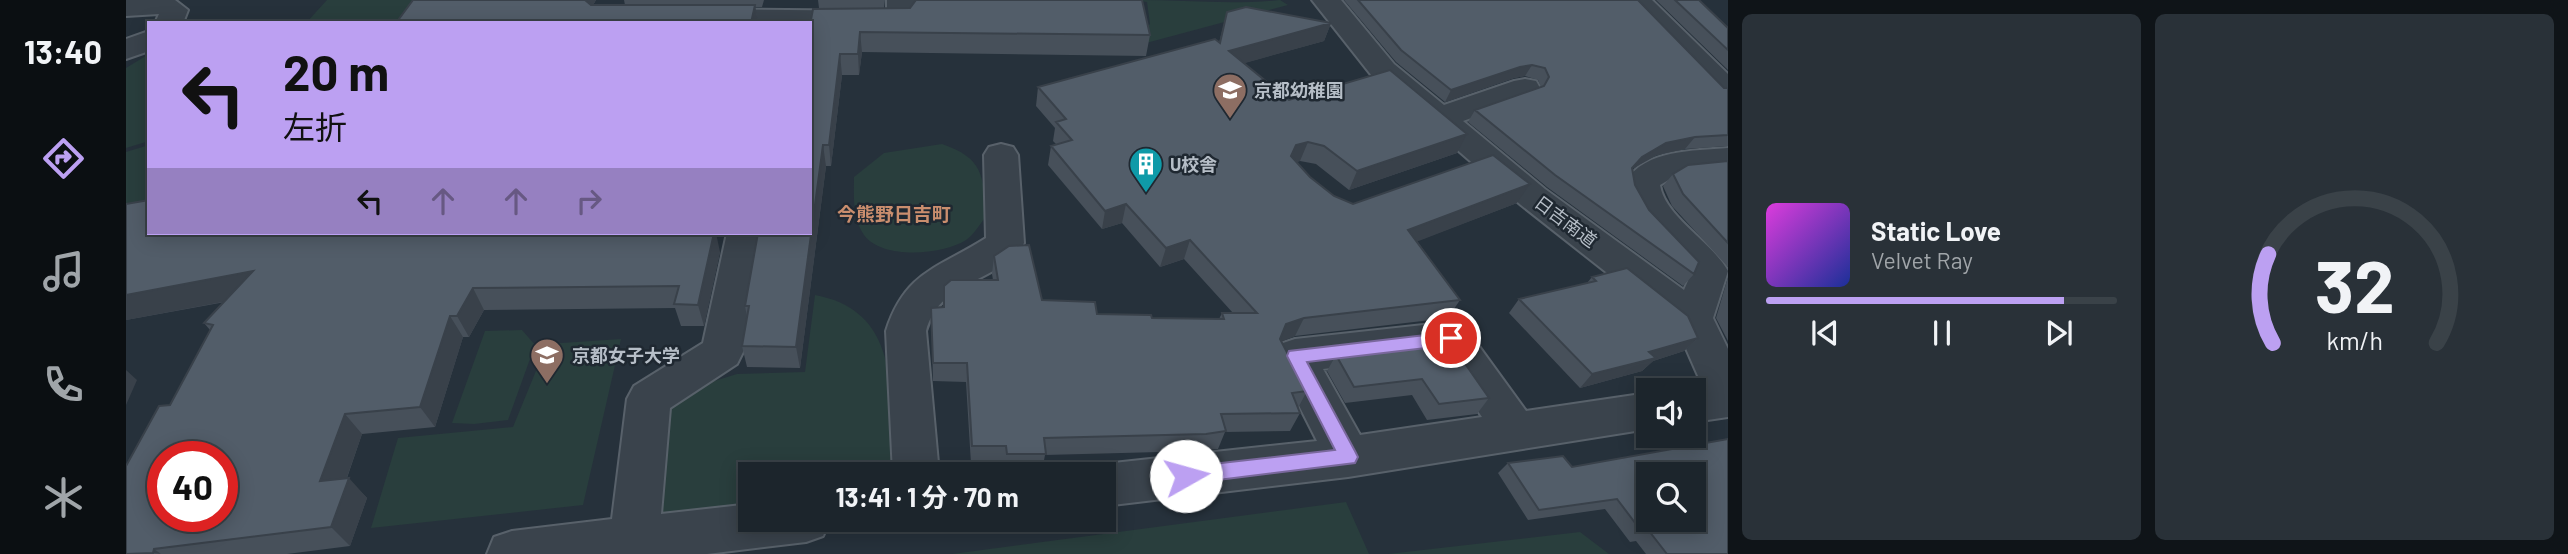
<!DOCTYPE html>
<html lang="ja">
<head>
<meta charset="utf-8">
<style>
  :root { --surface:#1c252c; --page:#293138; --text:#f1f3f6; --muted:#a0a5a9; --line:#3a4248; --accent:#bca0f2 }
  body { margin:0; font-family:Barlow,"Noto Sans JP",sans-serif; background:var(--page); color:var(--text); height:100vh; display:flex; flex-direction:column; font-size:26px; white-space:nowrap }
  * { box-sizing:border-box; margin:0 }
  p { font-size:23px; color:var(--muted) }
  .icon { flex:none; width:38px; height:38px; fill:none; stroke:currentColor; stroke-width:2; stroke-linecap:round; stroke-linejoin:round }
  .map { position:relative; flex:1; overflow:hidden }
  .side { display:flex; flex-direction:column; gap:14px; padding:14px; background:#0f1418; width:840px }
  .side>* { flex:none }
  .banner { position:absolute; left:21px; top:21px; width:665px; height:214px; border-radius:0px; box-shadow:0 4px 18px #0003,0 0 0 2px var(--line); background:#bca0f2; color:#111; overflow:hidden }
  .buttons { position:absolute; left:1510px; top:378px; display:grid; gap:14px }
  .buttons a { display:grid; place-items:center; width:70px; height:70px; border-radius:0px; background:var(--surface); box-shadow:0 4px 18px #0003,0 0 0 2px var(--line); font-size:35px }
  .speed { position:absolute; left:21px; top:441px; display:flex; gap:14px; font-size:35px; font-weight:700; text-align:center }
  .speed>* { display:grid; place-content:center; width:91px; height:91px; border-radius:50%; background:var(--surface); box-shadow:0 4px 18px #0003,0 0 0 2px var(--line); line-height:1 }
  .speed .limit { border:10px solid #d22; background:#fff; color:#111 }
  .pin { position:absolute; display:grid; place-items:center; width:60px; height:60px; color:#fff; margin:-30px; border:4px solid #fff; border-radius:50%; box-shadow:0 2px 7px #0007 }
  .me { position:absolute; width:77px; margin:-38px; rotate:83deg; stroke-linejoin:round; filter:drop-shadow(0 0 5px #0008) }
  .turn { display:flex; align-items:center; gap:24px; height:147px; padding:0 21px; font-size:32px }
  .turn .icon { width:91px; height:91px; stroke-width:2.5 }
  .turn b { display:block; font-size:49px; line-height:60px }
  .lanes { display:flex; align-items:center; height:66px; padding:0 21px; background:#0003; justify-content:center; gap:35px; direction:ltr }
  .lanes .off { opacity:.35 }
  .side .card { flex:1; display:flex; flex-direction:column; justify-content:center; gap:10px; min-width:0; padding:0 24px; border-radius:10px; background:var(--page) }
  .side .dial { align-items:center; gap:0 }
  .dial svg { height:182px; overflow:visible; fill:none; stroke:var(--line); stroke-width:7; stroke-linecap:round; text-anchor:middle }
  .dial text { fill:var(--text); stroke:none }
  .song { display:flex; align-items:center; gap:21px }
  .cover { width:84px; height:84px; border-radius:10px; background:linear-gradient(135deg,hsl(300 70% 55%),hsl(230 70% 35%)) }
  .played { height:7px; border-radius:4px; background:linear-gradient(90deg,var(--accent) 85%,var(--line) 85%) }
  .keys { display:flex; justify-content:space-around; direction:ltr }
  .side .tiles { flex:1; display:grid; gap:14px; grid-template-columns:repeat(2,1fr) }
  .trip { position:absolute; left:612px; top:462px; width:378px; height:70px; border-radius:0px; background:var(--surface); box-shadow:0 4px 18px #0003,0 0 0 2px var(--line); font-weight:700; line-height:70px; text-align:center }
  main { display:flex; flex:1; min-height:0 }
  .menu { display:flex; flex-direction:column; width:126px; justify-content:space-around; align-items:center; background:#0b0f12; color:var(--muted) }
  .menu .icon { width:49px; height:49px }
  .menu .current { color:var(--accent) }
  .menu b { font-size:32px; color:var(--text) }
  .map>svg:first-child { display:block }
</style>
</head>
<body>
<main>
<nav class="menu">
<b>13:40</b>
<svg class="icon current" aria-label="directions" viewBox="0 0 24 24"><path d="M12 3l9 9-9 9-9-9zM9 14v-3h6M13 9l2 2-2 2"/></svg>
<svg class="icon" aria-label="music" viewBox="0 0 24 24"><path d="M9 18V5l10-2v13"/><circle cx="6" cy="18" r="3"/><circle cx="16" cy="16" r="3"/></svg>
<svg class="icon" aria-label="phone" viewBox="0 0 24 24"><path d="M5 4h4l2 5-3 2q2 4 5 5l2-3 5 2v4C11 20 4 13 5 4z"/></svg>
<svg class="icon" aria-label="climate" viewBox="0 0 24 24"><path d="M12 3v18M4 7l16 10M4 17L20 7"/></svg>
</nav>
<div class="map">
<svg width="1602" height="554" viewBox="0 0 1602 554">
  <rect width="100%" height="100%" fill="#26313b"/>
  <path fill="#293e3d" d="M201,0H287L274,23H180Z
    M1010,0C1059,0 1104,5 1154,0L1162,5L994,50L1024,24L1021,2Z
    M23,54V141L0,148V68Z
    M816,144C857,158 857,175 861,215C855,222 848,235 840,240C817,255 756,260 738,235C726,218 728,197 728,177L758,153Z
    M23,145V219L0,223V152Z
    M689,295C780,312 763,402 766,474H625V504L522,516L543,414L553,392L611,374L679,372Z
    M396,330L409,345L382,420L348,424L326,423L359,331Z
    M495,339L457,505L245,528L272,438L387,427L421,344Z
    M1220,502L1243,554H826Z
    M1454,532L1483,554H1262Z"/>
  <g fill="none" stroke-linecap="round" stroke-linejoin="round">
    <g stroke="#58616a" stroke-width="4">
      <path id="minor" d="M0,0H49L62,10L57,23H29L33,14L0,16Z
        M761,0H789L788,20L784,26L774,28L684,27V23H569L565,17L569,11L579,9L761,11Z
        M1186,0H1215L1268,64L1318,105L1388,81L1399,79L1410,81L1414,88L1410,95L1337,121L1419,189L1558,290L1565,274C1542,243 1503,223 1499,182C1520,149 1567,151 1602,148V170L1551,175L1534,185C1539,217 1585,241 1602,271L1587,318L1602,349V417L1568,422V390H1555L1576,385L1551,328L1395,205L1246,76Z
        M1496,0H1526L1602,74V100L1591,98Z
        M23,31V51L0,59V39Z
        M875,144L887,147L892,155L898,243C874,284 815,277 800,331L813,474H767L760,331C779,271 813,268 860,238L858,155L863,147Z
        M601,233H637L617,352L611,364L544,408L535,514L625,504V520H704L697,536L680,542L581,554H361L368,537L386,531L486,519L501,399L508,386L577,343Z
        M1325,322L1339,327L1400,411L1522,393V429L1222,477L978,506V474H960L961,470L978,464L1191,441L1148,356L1154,344L1169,339ZM1314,355L1356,417L1234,435L1197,369Z"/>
    </g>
    <use href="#minor" fill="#3a434c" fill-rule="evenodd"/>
  </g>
  <path fill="#47505a" d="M287,0H470L467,5H499L498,0H638L636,7H629L632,23Z
    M692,0H759L758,8L1024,35L1020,56L736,52L733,75H716L705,166H700L674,368L621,367L616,346L621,317L619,306L684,233V25L754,8H693Z
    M1218,0H1512L1598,88H1602V146L1559,149L1531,155L1506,169L1509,185L1523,210L1568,274L1557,286L1421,187L1342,122L1349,110L1415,87L1412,80L1399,76L1388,78L1319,102L1270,62Z
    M1530,0H1573L1602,28V70Z
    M1101,12L1205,23L1198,41L1118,63L1163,100L1331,153L1223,190L1190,164L1174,161L1170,162L1184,177L1208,196L1227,204L1391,203L1291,241L1334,300L1322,318L1169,336L1155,341L1181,391L1172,408L1174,413L1164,431L1099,432L1092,449L1072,451L919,455L916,471H879L878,464H845L840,382L807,381L805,308L818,307L867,280L866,274L868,256L916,300L971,314L1026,318L1093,319L1096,313H1107L1058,259L1034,267L996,223L976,229L922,165L925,146L931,145L927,141L929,128L910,106L912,87L1093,43Z
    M1602,161V267L1546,206L1537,186L1547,174Z
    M23,200L594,252L578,326H555L549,308L358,310L343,337H337L309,427L236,434L221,478L241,498L224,546L161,554H0L44,405L84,330L78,323L99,302L0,320Z
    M1466,277L1572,338L1558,351L1527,361L1516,371L1454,388L1383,313L1393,299L1461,283Z
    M1602,277V341L1590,318Z
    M1210,355L1363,398L1351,414L1301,420L1286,395L1219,403L1201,371Z
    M1382,463L1446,467L1602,554H1520L1510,541L1504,542L1479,509L1402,520L1372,473Z"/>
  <path fill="#39414a" d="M456,0H470L461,16Z
    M629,5L632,23H625Z
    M1205,23L1198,41L1098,69L1103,51Z
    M734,32L736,52L733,75L732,54Z
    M714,54L716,75L705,166L703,145Z
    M1406,65L1399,76L1388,78L1319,102L1325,90L1394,67Z
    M1341,134L1331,153L1223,190L1231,171Z
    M1569,137L1559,149L1531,155L1506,169L1497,180L1516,157L1540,143Z
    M1182,142L1174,161L1163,164L1170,145Z
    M697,145L700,166L674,368L670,347Z
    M1404,184L1391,203L1272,249L1282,230Z
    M1000,204L996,223L976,229L979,211Z
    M588,233H590L594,252L578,326L572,305Z
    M1064,240L1058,259L1034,267L1040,248Z
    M127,271L145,293L0,320V295Z
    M347,288L358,310L343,337L331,316Z
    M324,316L337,337L309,427L294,407Z
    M1178,318L1169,336L1152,343L1160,324Z
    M1572,338L1558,351L1527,361L1516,371L1454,388L1466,374L1523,352Z
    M0,370L11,380L0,405Z
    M219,414L236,434L213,500L194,481Z
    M223,478L241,498L224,546L205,527Z
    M28,549L35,554L27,553Z"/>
  <path fill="#525d69" stroke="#39414a" stroke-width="2" fill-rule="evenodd" d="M287,0H459L465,5H629L625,23H270Z
    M790,0H1016L1024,35L734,32L732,54H714L703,145H697L670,347L616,346L623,306H619L632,233H684V25L687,9L784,8Z
    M1232,0H1512L1598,88H1602V135L1569,137L1540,143L1516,157L1506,168L1509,185L1523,210L1573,262L1568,274L1429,175L1349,110L1418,86L1423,77L1419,68L1406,65L1394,67L1325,90L1275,50Z
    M1549,0H1573L1602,28V50Z
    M1120,7L1205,23L1103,51L1163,100L1264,70L1341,134L1231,171L1198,146L1182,142L1170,145L1165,156L1184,177L1208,196L1227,204L1367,155L1404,184L1282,230L1334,300L1178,318L1160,324L1154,339L1181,391L1166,393L1174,413L1095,414L1100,431L1080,434L918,438L920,454H881L880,446H846L841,363H807L805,308L818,307V286L825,280H872L868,256L883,246L903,245L916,300L969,302L971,314L1025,315L1026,318L1098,319L1096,313H1131L1064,240L1040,248L1000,204L979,211L925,146L946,140L930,122L940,119L912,87L1089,39L1094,43L1101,12Z
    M1602,161V243L1557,194L1547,174L1562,165Z
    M23,200V233H588L572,305L548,304L553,286L347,288L331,316H324L294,407L219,414L194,481L223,478L205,527L28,549L27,553L0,554V466L33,406L44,405L87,325L78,323L127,271L0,295V204ZM37,457H96V516H37Z
    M1501,268L1562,316L1572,338L1523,352L1530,358L1466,374L1393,299L1470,281L1466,277Z
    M1324,342L1363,398L1313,404L1296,379L1228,387L1210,355Z
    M1602,439V554H1541L1523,531L1516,532L1491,499L1413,510L1382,463L1437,456L1446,467ZM1522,474H1568V520H1522Z"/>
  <path fill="#bca0f2" stroke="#7a689d" stroke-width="2" d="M1325,332L1334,338L1325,345L1181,362L1229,451L1232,457L1229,463L1060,484L1053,482L1050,476L1053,470L1060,467L1209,450L1161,356L1163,351Z"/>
  <defs>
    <g id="school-pin" transform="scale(1.75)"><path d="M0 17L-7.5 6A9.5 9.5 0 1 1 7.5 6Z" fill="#8d6e63" stroke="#1f2831"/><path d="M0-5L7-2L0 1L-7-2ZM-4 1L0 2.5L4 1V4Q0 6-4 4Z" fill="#fff"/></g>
    <g id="building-pin" transform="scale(1.75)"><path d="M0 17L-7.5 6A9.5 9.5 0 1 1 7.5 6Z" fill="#0f9aa8" stroke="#1f2831"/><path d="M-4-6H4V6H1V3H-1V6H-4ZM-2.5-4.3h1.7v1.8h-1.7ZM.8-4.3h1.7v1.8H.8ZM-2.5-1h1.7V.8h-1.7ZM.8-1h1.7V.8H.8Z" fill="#fff"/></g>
    <g id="university-pin" transform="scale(1.75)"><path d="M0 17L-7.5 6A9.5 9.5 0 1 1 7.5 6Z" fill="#8d6e63" stroke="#1f2831"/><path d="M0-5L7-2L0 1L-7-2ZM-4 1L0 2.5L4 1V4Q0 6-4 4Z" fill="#fff"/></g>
  </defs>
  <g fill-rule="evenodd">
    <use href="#school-pin" x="1104" y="90"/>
    <use href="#building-pin" x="1020" y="164"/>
    <use href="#university-pin" x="421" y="355"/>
  </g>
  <g text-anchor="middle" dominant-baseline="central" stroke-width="5" stroke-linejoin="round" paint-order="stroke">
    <g font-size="18" font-weight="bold" fill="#b6bec7" stroke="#1f2831" text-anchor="start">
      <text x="1128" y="90">京都幼稚園</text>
      <text x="1044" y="164">U校舎</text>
      <text x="446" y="355">京都女子大学</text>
    </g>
    <g font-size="18" fill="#b6bec7" stroke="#1f2831">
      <text transform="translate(1440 221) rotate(37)">日吉南道</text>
    </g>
    <g font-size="19" font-weight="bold" fill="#ca8e6e" stroke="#1f2831">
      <text x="768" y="213">今熊野日吉町</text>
    </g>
  </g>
</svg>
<div class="buttons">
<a><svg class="icon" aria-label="sound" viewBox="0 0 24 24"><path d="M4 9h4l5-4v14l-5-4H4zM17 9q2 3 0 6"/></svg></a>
<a><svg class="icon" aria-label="search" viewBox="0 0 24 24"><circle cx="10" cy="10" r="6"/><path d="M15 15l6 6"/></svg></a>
</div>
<div class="speed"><div class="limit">40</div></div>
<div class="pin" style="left:1325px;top:338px;background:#d93025"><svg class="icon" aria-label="arrive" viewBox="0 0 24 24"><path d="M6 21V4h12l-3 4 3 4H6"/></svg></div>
<svg class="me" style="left:1060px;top:476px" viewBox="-20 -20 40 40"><circle r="19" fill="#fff"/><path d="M0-13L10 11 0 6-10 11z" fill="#bca0f2"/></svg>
<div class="trip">13:41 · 1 分 · 70 m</div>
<div class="banner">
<div class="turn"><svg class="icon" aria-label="left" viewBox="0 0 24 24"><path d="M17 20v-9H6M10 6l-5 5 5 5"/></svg><div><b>20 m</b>左折</div></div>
<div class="lanes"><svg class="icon" aria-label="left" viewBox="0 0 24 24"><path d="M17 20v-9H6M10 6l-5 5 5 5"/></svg><svg class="icon off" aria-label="ahead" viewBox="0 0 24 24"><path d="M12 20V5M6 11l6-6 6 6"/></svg><svg class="icon off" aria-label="ahead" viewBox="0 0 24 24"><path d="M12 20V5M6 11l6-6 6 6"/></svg><svg class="icon off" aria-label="right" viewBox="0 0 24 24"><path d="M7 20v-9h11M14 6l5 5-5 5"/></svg></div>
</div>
</div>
<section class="side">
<div class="tiles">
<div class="card">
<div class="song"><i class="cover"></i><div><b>Static Love</b><p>Velvet Ray</p></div></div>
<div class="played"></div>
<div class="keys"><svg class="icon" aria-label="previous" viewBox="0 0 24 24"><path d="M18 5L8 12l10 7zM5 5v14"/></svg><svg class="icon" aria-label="pause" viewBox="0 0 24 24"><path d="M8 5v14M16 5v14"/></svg><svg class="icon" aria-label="next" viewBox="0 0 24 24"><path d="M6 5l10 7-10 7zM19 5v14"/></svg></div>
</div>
<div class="card dial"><svg viewBox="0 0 100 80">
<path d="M14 69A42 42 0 1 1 86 69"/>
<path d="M14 69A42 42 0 0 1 12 30" stroke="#bca0f2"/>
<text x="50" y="56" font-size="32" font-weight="700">32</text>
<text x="50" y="72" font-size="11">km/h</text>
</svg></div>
</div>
</section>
</main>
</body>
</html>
